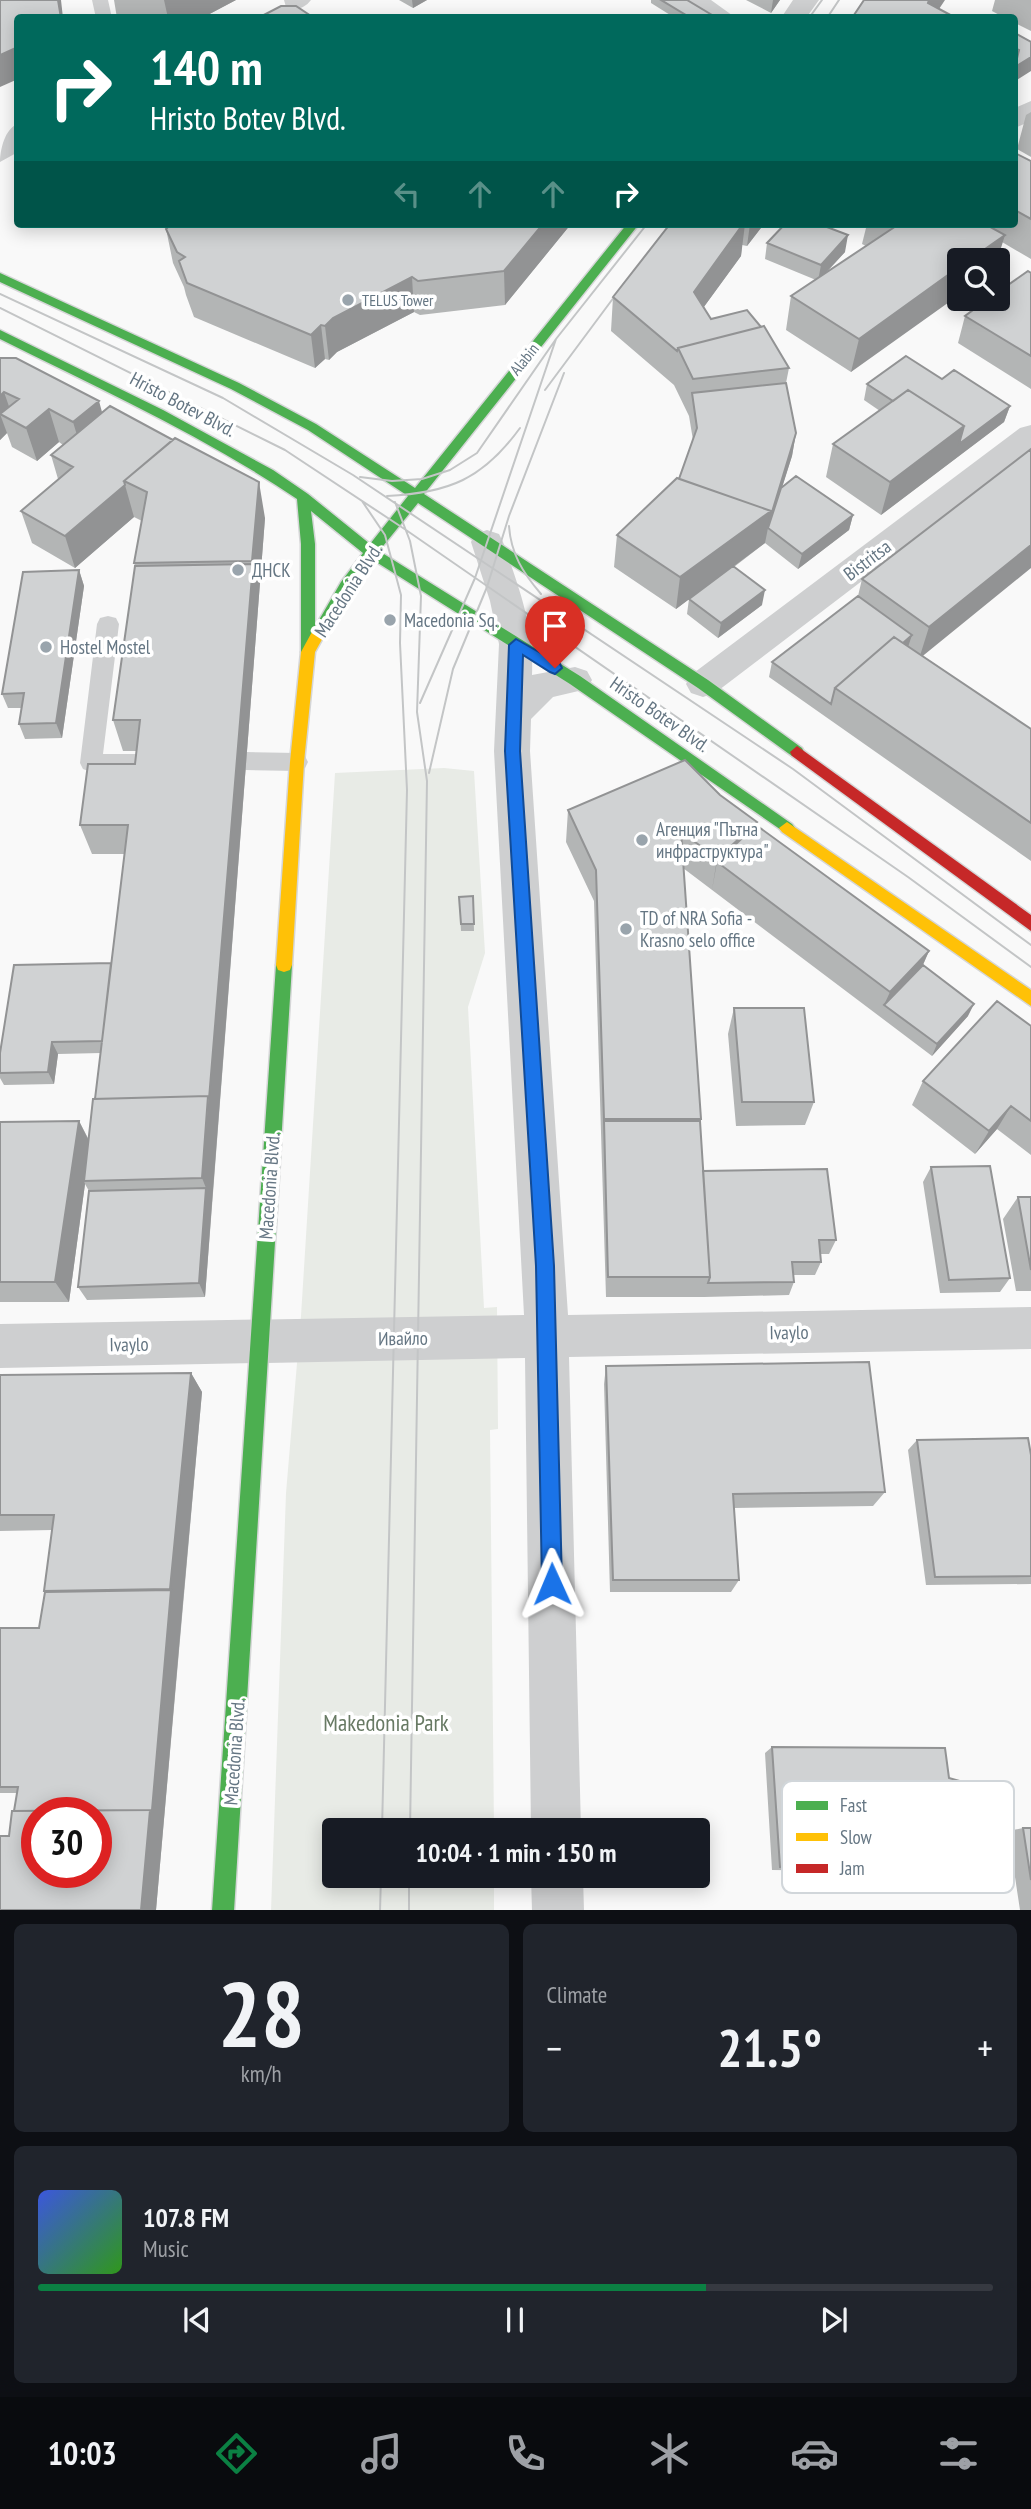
<!DOCTYPE html>
<html lang="en">
<head>
<meta charset="utf-8">
<style>
  :root { --surface:#171b24; --page:#20242c; --text:#f1f3f6; --muted:#9ea1a6; --line:#363941; --accent:#0b8043 }
  body { margin:0; font-family:"PT Sans Narrow",sans-serif; background:var(--page); color:var(--text); height:100vh; display:flex; flex-direction:column; font-size:26px; white-space:nowrap }
  * { box-sizing:border-box; margin:0 }
  p { font-size:23px; color:var(--muted) }
  .icon { flex:none; width:38px; height:38px; fill:none; stroke:currentColor; stroke-width:2; stroke-linecap:round; stroke-linejoin:round }
  .map { position:relative; height:1910px; overflow:hidden }
  .sheet { display:flex; flex-direction:column; gap:14px; padding:14px; background:#0d0f14; flex:1 }
  .sheet>* { flex:none }
  .top-card { position:absolute; left:14px; top:14px; width:1004px; height:214px; border-radius:7px; box-shadow:0 4px 18px #0003; background:#00695c; color:#fff; overflow:hidden }
  .tools { position:absolute; left:947px; top:248px; display:grid; gap:14px }
  .tools a { display:grid; place-items:center; width:63px; height:63px; border-radius:7px; background:var(--surface); box-shadow:0 4px 18px #0003; font-size:35px }
  .speed { position:absolute; left:21px; top:1797px; display:flex; gap:14px; font-size:35px; font-weight:700; text-align:center }
  .speed>* { display:grid; place-content:center; width:91px; height:91px; border-radius:50%; background:var(--surface); box-shadow:0 4px 18px #0003; line-height:1 }
  .speed .limit { border:10px solid #d22; background:#fff; color:#111 }
  .pin { position:absolute; display:grid; place-items:center; width:60px; height:60px; color:#fff; margin:-72px -30px; border-radius:50% 50% 50% 0; rotate:-45deg; box-shadow:0 0 7px #0007 }
  .pin .icon { rotate:45deg }
  .me { position:absolute; width:77px; margin:-38px; rotate:359deg; stroke-linejoin:round; filter:drop-shadow(0 0 5px #0008) }
  .turn { display:flex; align-items:center; gap:24px; height:147px; padding:0 21px; font-size:32px }
  .turn .icon { width:91px; height:91px; stroke-width:2.5 }
  .turn b { display:block; font-size:49px; line-height:60px }
  .lanes { display:flex; align-items:center; height:66px; padding:0 21px; background:#0003; justify-content:center; gap:35px; direction:ltr }
  .lanes .off { opacity:.35 }
  .big { font-size:52px; font-weight:800; line-height:1.1 }
  .sheet .widget { flex:1; display:flex; flex-direction:column; justify-content:center; gap:10px; min-width:0; padding:0 24px; border-radius:10px; background:var(--page) }
  .sheet .dial { align-items:center; gap:0 }
  .dial b { font-size:91px; line-height:1 }
  .song { display:flex; align-items:center; gap:21px }
  .cover { width:84px; height:84px; border-radius:10px; background:linear-gradient(135deg,hsl(230 70% 55%),hsl(110 70% 35%)) }
  .played { height:7px; border-radius:4px; background:linear-gradient(90deg,var(--accent) 70%,var(--line) 70%) }
  .keys { display:flex; justify-content:space-around; direction:ltr }
  .heat { display:flex; justify-content:space-between; align-items:center; font-size:38px; direction:ltr }
  .sheet .tiles { flex:1; display:grid; gap:14px; grid-template-columns:1fr 1fr }
  .widget:last-child { grid-column:span 2 }
  .trip { position:absolute; left:322px; top:1818px; width:388px; height:70px; border-radius:7px; background:var(--surface); box-shadow:0 4px 18px #0003; font-weight:800; line-height:70px; text-align:center }
  .tabs { display:flex; height:112px; justify-content:space-around; align-items:center; background:#090b0e; color:var(--muted) }
  .tabs .icon { width:49px; height:49px }
  .tabs .current { color:var(--accent) }
  .tabs b { font-size:32px; color:var(--text) }
  .map>svg:first-child { display:block }
</style>
</head>
<body>
<div class="map">
<svg width="1031" height="1911" viewBox="0 0 1031 1911">
  <rect width="100%" height="100%" fill="#f9f9f9"/>
  <path fill="#e8ebe6" d="M444,768L474,771L485,953L468,1007L484,1308L497,1307L498,1429L490,1430L494,1830H334V1876H494V1910L271,1911L286,1493L301,1316L335,773Z"/>
  <g fill="none" stroke-linecap="round" stroke-linejoin="round">
    <g stroke="#d5d6d7" stroke-width="3">
      <path id="fast" d="M627,224H639L424,494L708,680L802,748L804,752L802,756H792L698,688L418,503L379,551L580,676L792,824L795,828L787,834L570,684L373,560L351,590L323,638H315L313,656H303L301,652V544L297,499C204,436 100,389 0,339V330L163,410L273,470L308,494L370,544L408,496L308,430L231,389L0,282V273L239,383L316,424L415,488ZM311,511L363,553L341,582L315,627V544Z
        M284,958L290,960L292,965L234,1911H212L276,965L278,960Z"/>
    </g>
    <g stroke="#d5d6d7" stroke-width="3">
      <path id="slow" d="M318,629L325,634L315,652L304,762L292,965L290,970L284,972L278,970L276,965L290,762L301,652L313,630Z
        M787,822L1031,990V1006L782,832L779,828Z"/>
    </g>
    <g stroke="#d5d6d7" stroke-width="3">
      <path id="jam" d="M797,746L1031,915V931L792,756L790,752Z"/>
    </g>
    <path fill="#cecfd0" fill-rule="evenodd" d="M92,0H108L112,18H96Z
      M18,124V152L0,162C0,150 5,128 18,124Z
      M108,616L116,618L119,624L103,754H148L156,757L159,763L156,769L148,772H91L83,769L80,763L97,624L100,618Z
      M246,752L297,753L305,756L308,762L305,768L297,771L246,770L238,767L235,761L238,755Z"/>
    <path fill="#cecfd0" fill-rule="evenodd" d="M284,0H311C304,9 297,10 286,7Z
      M680,0H711L736,18C716,18 694,19 680,0Z
      M793,0H819L806,18H781Z
      M1031,101V121L1015,128V108Z
      M1031,425V452L715,693L703,697L691,693L686,684L691,675L1020,428Z
      M487,530L499,534L503,542C519,588 534,626 532,675L575,667L587,671L592,680L587,689L553,697L531,719L530,751L568,1315L1031,1307V1349L569,1357L581,1830H531L525,1358L0,1368V1324L524,1315L494,751L499,644L490,601L471,542L475,534Z
      M531,1876H583L584,1911H532Z"/>
    <use href="#fast" fill="#4caf50" fill-rule="evenodd"/>
    <use href="#slow" fill="#ffc107" fill-rule="evenodd"/>
    <use href="#jam" fill="#c62828" fill-rule="evenodd"/>
    <path stroke="#c3c5c6" stroke-width="2" d="M809,18L822,0
      M827,18L839,0
      M0,294L223,398L353,475L793,769L1031,945
      M0,308L285,450L406,530L908,877L1031,967
      M545,390L626,281
      M360,477L392,481L422,479L450,470L477,453L556,339L647,224
      M387,496C449,493 483,479 520,428
      M362,501L385,535L401,595L400,643L407,790L382,1830
      M395,502L410,541L421,596L417,712L427,781L410,1830
      M509,526C511,554 523,573 541,594
      M420,703L475,578L556,339
      M429,773L453,669L487,587L509,516L564,373
      M409,1876V1911
      M380,1911L381,1876"/>
  </g>
  <path fill="#b3b5b5" d="M114,0H236L202,18H117Z
    M399,0H427L413,8Z
    M651,0H687L717,18H675L651,3Z
    M746,0H780L771,13Z
    M995,0H1031V31L1015,23V18H1005L992,11Z
    M1031,112V157L1017,149L1026,115Z
    M1015,153L1031,161V259L1002,242L997,261H959L851,372L786,330L791,296L816,280L765,259L767,243L845,252L826,273L866,246L862,244L867,224H1015Z
    M165,224H571L505,305L420,315L414,312L337,352L329,360L325,359L315,368L194,317L186,295L184,287L173,263Z
    M670,224H764L747,246L742,245L741,256L703,308L711,319L789,368L786,383L796,433L792,456L782,487L853,515L849,530L798,569L765,543L734,567L762,605L718,638L687,614L689,599L676,609L614,567L617,535L679,479L693,440L689,416L674,385L611,331L613,297Z
    M1031,273V389L958,343L965,316Z
    M0,358L102,413L265,518L205,1297L87,1300L78,1287L89,1191L85,1184L69,1302H0V1122L79,1121L89,1140L101,1053L58,1054L54,1084L4,1085L0,1078V1053L111,963L125,854H92L80,825L135,764L137,751H123L113,720L135,566L134,563L142,521L134,517L75,568L32,543L21,511L58,479L51,455L63,445L59,442L37,461L12,447L7,433L0,440Z
    M942,379L1010,406L1004,422L881,515L826,477L833,444L880,411L864,400L867,384Z
    M1031,449L923,656L1031,729V861L769,677L772,662L858,596L862,579Z
    M79,570L84,586L62,738L25,739L19,724L22,708H8L2,694Z
    M720,795L756,825L929,951L923,965L968,1016L932,1056L683,868L703,1171L836,1240L829,1254H820L821,1262L815,1275H794V1282L789,1295L704,1297H606L594,901L566,842L568,810Z
    M473,896L474,931H461L459,897Z
    M734,1008L814,1102L805,1125L736,1126L728,1034Z
    M1031,1026V1155L997,1129L975,1154L912,1105L923,1081Z
    M931,1167L1010,1278L1000,1292L940,1293L923,1182Z
    M1018,1197H1031V1291H1016L1003,1219Z
    M606,1366L885,1492L873,1506L734,1508L739,1580L731,1592H610L604,1384Z
    M191,1373L202,1392L156,1910H0L9,1836L17,1793H0V1628H39L45,1592L44,1591L52,1530L0,1531V1375Z
    M917,1440L1031,1455V1584L926,1585L908,1450Z
    M772,1747L955,1842L958,1869L945,1872L772,1870L765,1753Z
    M1023,1828H1031V1910H1020L1008,1831Z"/>
  <path fill="#929394" d="M58,0H61L63,18H61Z
    M164,0H236L202,18H168Z
    M412,0H427L413,8Z
    M773,0H780L771,13Z
    M929,0H945L933,18L928,3Z
    M18,47V79L0,87V55Z
    M1031,57V71L1015,81V67Z
    M543,224H571L505,305L504,271Z
    M743,224H745L741,256L690,326L694,292Z
    M750,224H764L747,246Z
    M848,235L845,252L818,281L821,265Z
    M1005,235L997,261H968Z
    M959,267V295L851,372L859,339Z
    M412,277L414,312L337,352L329,360L325,326L333,318Z
    M321,325L325,359L315,368L311,335Z
    M4,392L14,421L0,414L7,433L0,440V396Z
    M99,401L108,434L83,455L73,422Z
    M1010,406L1004,422L881,515L890,482L964,426Z
    M49,409L59,442L37,461L26,428Z
    M796,433L792,456L769,529L768,528L765,543L676,609L680,577Z
    M259,482L265,518L212,1203L202,1178Z
    M125,485L134,517L75,568L65,536Z
    M853,515L849,530L798,569L802,554Z
    M1031,545V568L919,659L929,627Z
    M79,570L84,586L62,738L56,723Z
    M765,590L762,605L718,638L721,623Z
    M912,635L907,650L844,693Z
    M757,822L750,854L717,862L712,890L717,859Z
    M929,951L917,978L884,1005L890,992Z
    M974,1004L968,1016L932,1056L937,1044Z
    M52,1042L58,1054L54,1084L48,1072Z
    M1011,1106L997,1129L975,1154L989,1131Z
    M79,1121L91,1145L84,1181L85,1184L69,1302L55,1282Z
    M206,1188L212,1203L205,1297L199,1283Z
    M191,1373L202,1392L183,1602L170,1589Z
    M171,1590L183,1602L156,1910H141Z"/>
  <path fill="#d0d2d3" stroke="#929394" stroke-width="2" fill-rule="evenodd" d="M0,0H58L61,18H18V47L0,55Z
    M661,0H687L717,18H691Z
    M864,0H929L928,3L956,18H852Z
    M281,6H296L314,18H258Z
    M1015,33L1031,42V57L1015,67L1019,50L1015,48Z
    M1015,153L1031,161V219L1015,210Z
    M166,224H543L504,271L418,281L412,277L333,318L325,326L321,325L311,335L187,283L179,261L185,257L177,252L166,229L169,226Z
    M670,224H743L694,292L711,319L747,310L761,327L678,348L677,351L613,297Z
    M785,224H819L848,235L821,265L767,243Z
    M893,224H985L1005,235L968,261H959V267L859,339L791,296L896,226Z
    M1028,271L1031,273V356L965,316L988,299H998V292Z
    M764,326L789,368L693,379L678,348Z
    M906,356L942,379L954,370L1010,406L959,444L964,426L908,390L893,401L867,384Z
    M0,358H16L99,401L73,422L49,409L26,428L0,414L19,399L4,392L0,396Z
    M786,383L796,433L769,522L771,511L679,479L697,428L692,393Z
    M908,390L964,426L890,482L833,444Z
    M110,406L173,440L124,481L125,485L65,536L21,511L73,467L51,455Z
    M175,438L259,482L252,561L134,563L147,492L124,481Z
    M1031,449V545L929,627L862,579Z
    M796,476L853,515L802,554L768,528L781,488Z
    M677,478L771,511L680,577L617,535Z
    M253,564L209,1099L208,1096L95,1099L128,825H80L88,764H135L140,720H113L135,566Z
    M733,566L765,590L721,623L689,599Z
    M79,570L56,723L19,724L24,693L2,694L23,572Z
    M858,596L912,635L903,643L894,637L835,688L831,704L772,662Z
    M894,637L1031,729V823L835,688Z
    M685,760L720,795L757,822L717,859L681,831L701,1119H604L596,870L568,810Z
    M756,825L929,951L890,992L717,862Z
    M473,896L474,924H461L459,897Z
    M111,963L102,1041L52,1042L48,1072L0,1073V1053L14,965Z
    M923,965L974,1004L937,1044L884,1005Z
    M997,1001L1031,1026V1121L1011,1106L989,1131L923,1081Z
    M734,1008H804L814,1102H742Z
    M208,1096L202,1178L84,1181L93,1099Z
    M79,1121L55,1282H0V1122Z
    M604,1121H700L710,1277H608Z
    M990,1166L1010,1278L949,1280L931,1167Z
    M827,1169L836,1240H819L821,1262H792L794,1282L708,1283L710,1277L703,1171Z
    M206,1188L199,1283L78,1287L89,1191Z
    M1018,1197H1031V1270Z
    M869,1362L885,1492L733,1494L739,1580H613L606,1366Z
    M191,1373L170,1589L44,1591L54,1515H0V1375Z
    M1028,1438L1031,1455V1576L935,1577L917,1440Z
    M171,1590L152,1810L14,1811L18,1787H0V1628H39L45,1592Z
    M772,1747L945,1748L949,1778L963,1782L975,1794L981,1810L979,1826L969,1837L955,1842L958,1869L780,1867Z
    M150,1810L141,1910H0V1836H9L12,1811ZM37,1813H96V1872H37Z
    M1023,1828H1031V1880Z"/>
  <path fill="#1a73e8" stroke="#114b97" stroke-width="2" d="M516,639L560,664L562,668L555,674L550,672L523,655L520,751L554,1266L562,1584L559,1591L552,1594L545,1591L542,1584L536,1266L505,751L509,645Z"/>
  <g fill="#99a4ac" stroke="#fff" stroke-width="2.5">
    <circle cx="348" cy="300" r="7"/>
    <circle cx="238" cy="570" r="7"/>
    <circle cx="390" cy="620" r="7"/>
    <circle cx="46" cy="647" r="7"/>
    <circle cx="642" cy="840" r="7"/>
    <circle cx="626" cy="929" r="7"/>
  </g>
  <g text-anchor="middle" dominant-baseline="central" stroke-width="7" stroke-linejoin="round" paint-order="stroke">
    <g font-size="16" fill="#657683" stroke="#fff" text-anchor="start">
      <text x="362" y="300">TELUS Tower</text>
    </g>
    <g font-size="16" fill="#657683" stroke="#fff">
      <text transform="translate(524 359) rotate(-51)">Alabin</text>
    </g>
    <g font-size="19" fill="#657683" stroke="#fff">
      <text transform="translate(183 404) rotate(28)">Hristo Botev Blvd.</text>
      <text transform="translate(867 560) rotate(-37)">Bistritsa</text>
      <text transform="translate(348 590) rotate(-57)">Macedonia Blvd.</text>
      <text transform="translate(660 714) rotate(35)">Hristo Botev Blvd.</text>
      <text transform="translate(269 1186) rotate(-86)">Macedonia Blvd.</text>
      <text transform="translate(789 1332) rotate(-1)">Ivaylo</text>
      <text transform="translate(403 1338) rotate(-1)">Ивайло</text>
      <text transform="translate(129 1344) rotate(-1)">Ivaylo</text>
      <text transform="translate(234 1752) rotate(-86)">Macedonia Blvd.</text>
    </g>
    <g font-size="19" fill="#657683" stroke="#fff" text-anchor="start">
      <text x="252" y="570">ДНСК</text>
      <text x="404" y="620">Macedonia Sq.</text>
      <text x="60" y="647">Hostel Mostel</text>
      <text x="656" y="829">Агенция "Пътна<tspan x="656" dy="22">инфраструктура"</tspan></text>
      <text x="640" y="918">TD of NRA Sofia -<tspan x="640" dy="22">Krasno selo office</tspan></text>
    </g>
    <g font-size="23" fill="#687a64" stroke="#fff">
      <text x="386" y="1722">Makedonia Park</text>
    </g>
  </g>
  <rect x="782" y="1781" width="232" height="112" rx="10" fill="#fff" stroke="#d1d6da" stroke-width="2"/>
  <rect x="796" y="1801" width="32" height="9" fill="#4caf50"/>
  <rect x="796" y="1833" width="32" height="8" fill="#ffc107"/>
  <rect x="796" y="1864" width="32" height="9" fill="#c62828"/>
  <g font-size="19" fill="#657683">
    <text x="840" y="1812">Fast</text>
    <text x="840" y="1844">Slow</text>
    <text x="840" y="1875">Jam</text>
  </g>
</svg>
<div class="tools">
<a><svg class="icon" aria-label="search" viewBox="0 0 24 24"><circle cx="10" cy="10" r="6"/><path d="M15 15l6 6"/></svg></a>
</div>
<div class="speed"><div class="limit">30</div></div>
<div class="pin" style="left:555px;top:668px;background:#d93025"><svg class="icon" aria-label="arrive" viewBox="0 0 24 24"><path d="M6 21V4h12l-3 4 3 4H6"/></svg></div>
<svg class="me" style="left:552px;top:1584px" viewBox="-20 -20 40 40"><path d="M0-17L14 15 0 8-14 15z" fill="#1a73e8" stroke="#fff" stroke-width="4"/></svg>
<div class="trip">10:04 · 1 min · 150 m</div>
<div class="top-card">
<div class="turn"><svg class="icon" aria-label="right" viewBox="0 0 24 24"><path d="M7 20v-9h11M14 6l5 5-5 5"/></svg><div><b>140 m</b>Hristo Botev Blvd.</div></div>
<div class="lanes"><svg class="icon off" aria-label="left" viewBox="0 0 24 24"><path d="M17 20v-9H6M10 6l-5 5 5 5"/></svg><svg class="icon off" aria-label="ahead" viewBox="0 0 24 24"><path d="M12 20V5M6 11l6-6 6 6"/></svg><svg class="icon off" aria-label="ahead" viewBox="0 0 24 24"><path d="M12 20V5M6 11l6-6 6 6"/></svg><svg class="icon" aria-label="right" viewBox="0 0 24 24"><path d="M7 20v-9h11M14 6l5 5-5 5"/></svg></div>
</div>
</div>
<section class="sheet">
<div class="tiles">
<div class="widget dial"><b>28</b><p>km/h</p></div>
<div class="widget"><p>Climate</p>
<div class="heat"><a>−</a><b class="big">21.5°</b><a>+</a></div>
</div>
<div class="widget">
<div class="song"><i class="cover"></i><div><b>107.8 FM</b><p>Music</p></div></div>
<div class="played"></div>
<div class="keys"><svg class="icon" aria-label="previous" viewBox="0 0 24 24"><path d="M18 5L8 12l10 7zM5 5v14"/></svg><svg class="icon" aria-label="pause" viewBox="0 0 24 24"><path d="M8 5v14M16 5v14"/></svg><svg class="icon" aria-label="next" viewBox="0 0 24 24"><path d="M6 5l10 7-10 7zM19 5v14"/></svg></div>
</div>
</div>
</section>
<nav class="tabs">
<b>10:03</b>
<svg class="icon current" aria-label="directions" viewBox="0 0 24 24"><path d="M12 3l9 9-9 9-9-9zM9 14v-3h6M13 9l2 2-2 2"/></svg>
<svg class="icon" aria-label="music" viewBox="0 0 24 24"><path d="M9 18V5l10-2v13"/><circle cx="6" cy="18" r="3"/><circle cx="16" cy="16" r="3"/></svg>
<svg class="icon" aria-label="phone" viewBox="0 0 24 24"><path d="M5 4h4l2 5-3 2q2 4 5 5l2-3 5 2v4C11 20 4 13 5 4z"/></svg>
<svg class="icon" aria-label="climate" viewBox="0 0 24 24"><path d="M12 3v18M4 7l16 10M4 17L20 7"/></svg>
<svg class="icon" aria-label="car" viewBox="0 0 24 24"><path d="M5 17H2v-5l4-1 3-4h7l3 4 3 1v5h-3M9 17h6M6 11h13"/><circle cx="7" cy="17" r="2"/><circle cx="17" cy="17" r="2"/></svg>
<svg class="icon" aria-label="filters" viewBox="0 0 24 24"><path d="M4 7h16M4 17h16"/><circle cx="9" cy="7" r="2"/><circle cx="15" cy="17" r="2"/></svg>
</nav>
</body>
</html>
